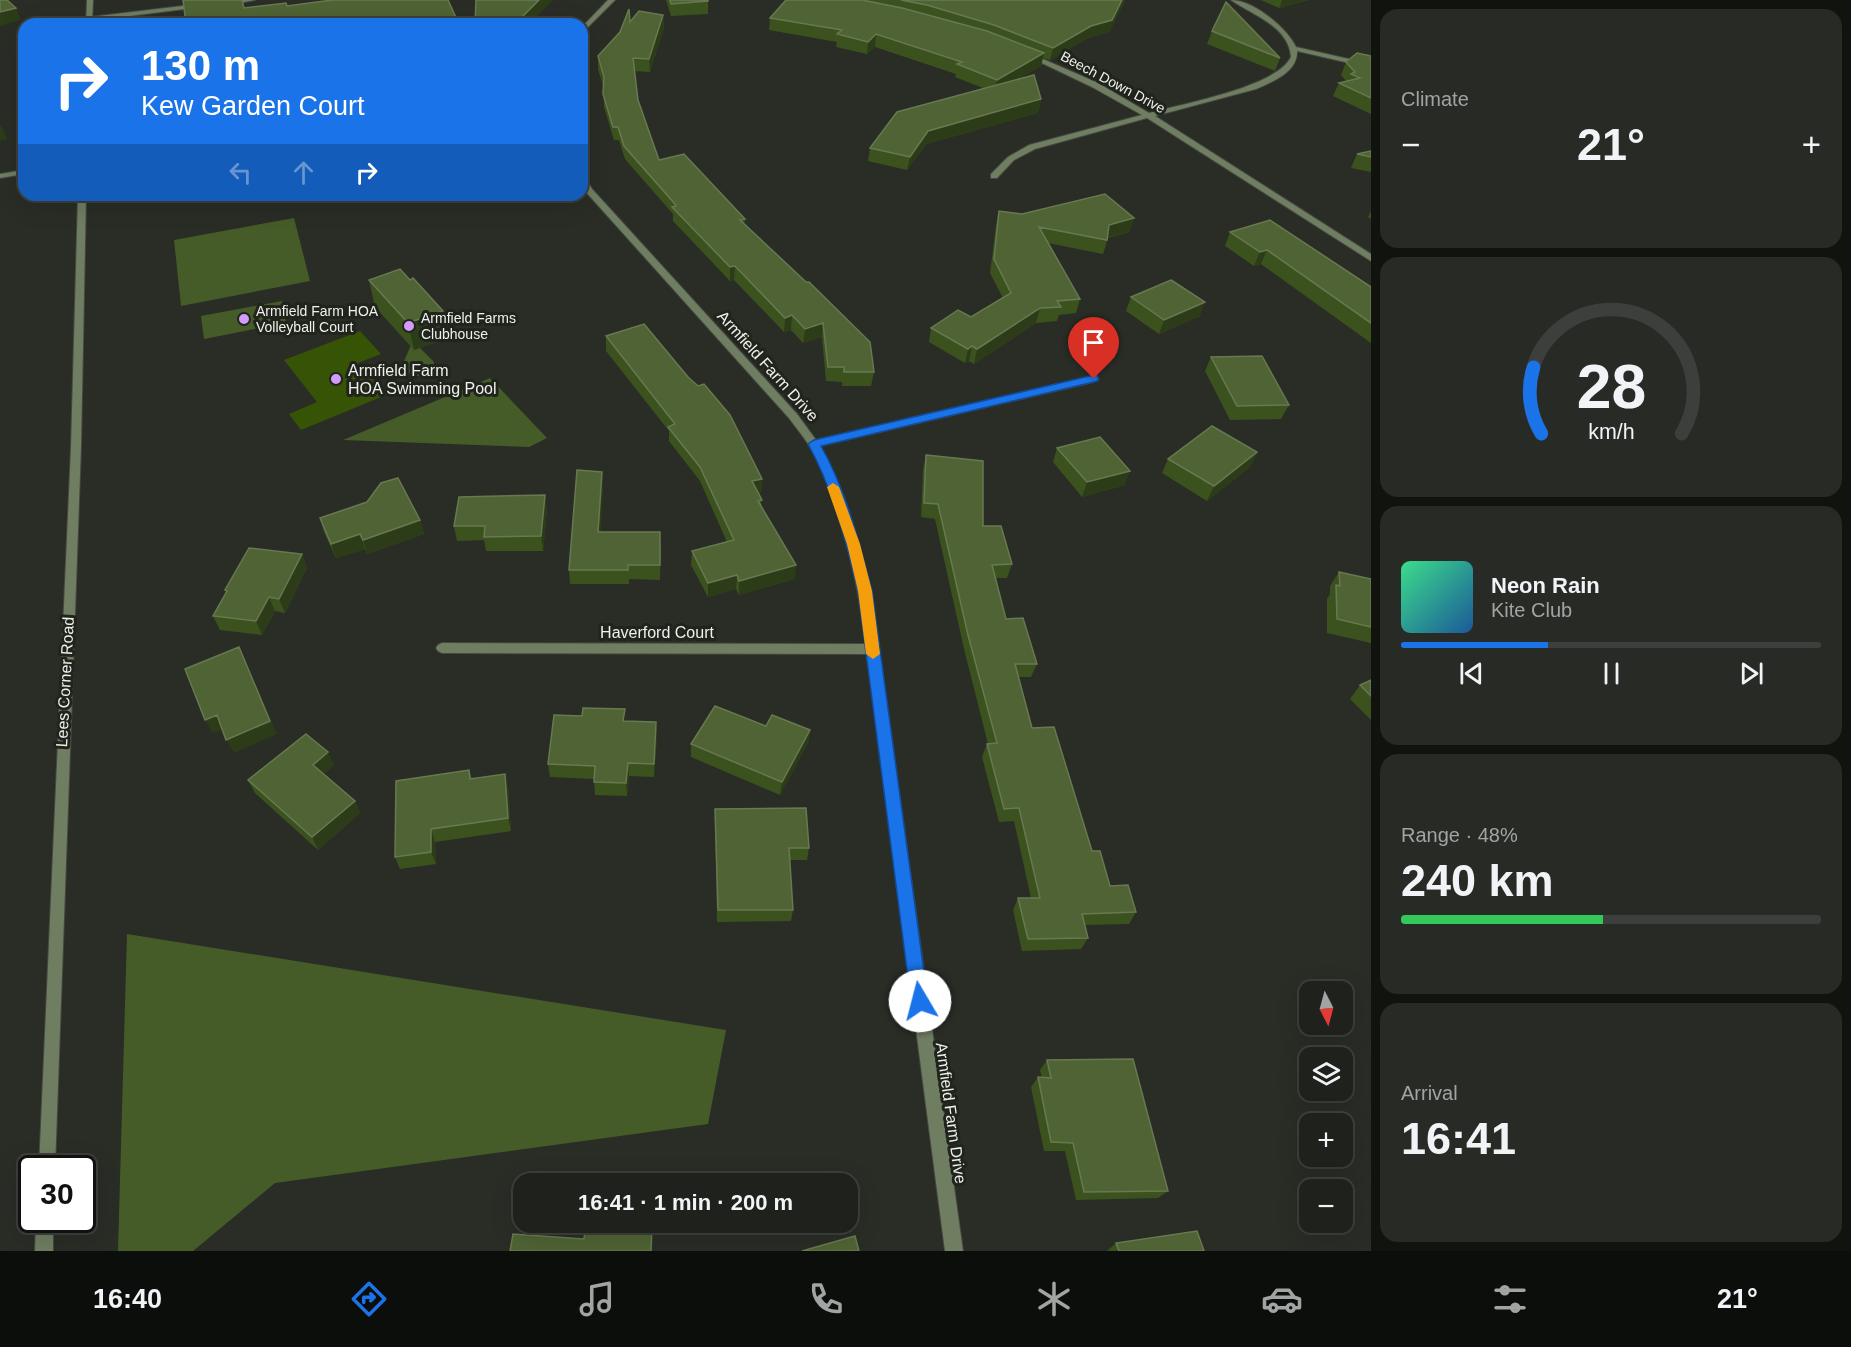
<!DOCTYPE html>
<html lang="en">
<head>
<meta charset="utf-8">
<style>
  :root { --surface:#1f221c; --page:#272a25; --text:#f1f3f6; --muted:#a1a4a3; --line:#3c3f3b; --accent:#1a73e8 }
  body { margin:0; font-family:Arial,sans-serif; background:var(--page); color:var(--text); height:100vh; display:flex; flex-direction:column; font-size:22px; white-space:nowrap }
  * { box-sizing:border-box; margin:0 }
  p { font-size:20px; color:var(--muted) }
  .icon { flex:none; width:33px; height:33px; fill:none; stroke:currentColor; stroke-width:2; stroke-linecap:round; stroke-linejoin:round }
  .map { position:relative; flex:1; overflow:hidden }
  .sheet { display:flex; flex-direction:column; gap:9px; padding:9px; background:#11130f; width:480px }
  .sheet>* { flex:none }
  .banner { position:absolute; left:18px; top:18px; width:570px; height:183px; border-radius:18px; box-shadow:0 6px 24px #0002,0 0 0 2px var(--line); background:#1a73e8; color:#fff; overflow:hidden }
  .needle { width:39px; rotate:174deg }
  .fabs { position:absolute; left:1299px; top:981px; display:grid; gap:12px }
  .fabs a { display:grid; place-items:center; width:54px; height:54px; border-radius:12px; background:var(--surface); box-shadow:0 6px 24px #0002,0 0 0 2px var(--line); font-size:30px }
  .speed { position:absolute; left:18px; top:1155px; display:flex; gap:12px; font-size:30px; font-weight:700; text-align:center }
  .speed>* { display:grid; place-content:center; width:78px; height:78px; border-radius:50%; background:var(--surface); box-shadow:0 6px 24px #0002,0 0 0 2px var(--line); line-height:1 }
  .speed .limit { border:3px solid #111; border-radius:9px; background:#fff; color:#111 }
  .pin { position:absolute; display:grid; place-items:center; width:51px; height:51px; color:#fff; margin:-62px -26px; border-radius:50% 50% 50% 0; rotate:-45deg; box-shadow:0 0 6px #0007 }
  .pin .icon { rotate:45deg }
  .me { position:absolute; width:66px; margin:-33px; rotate:352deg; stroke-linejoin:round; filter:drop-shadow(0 0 4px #0008) }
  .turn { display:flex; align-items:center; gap:21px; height:126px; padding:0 24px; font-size:27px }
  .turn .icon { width:78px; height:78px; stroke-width:2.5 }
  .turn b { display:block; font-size:42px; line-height:51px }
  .lanes { display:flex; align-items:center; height:57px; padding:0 24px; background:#0003; justify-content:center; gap:30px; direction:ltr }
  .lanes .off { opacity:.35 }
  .big { font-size:45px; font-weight:700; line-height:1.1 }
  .sheet .tile { flex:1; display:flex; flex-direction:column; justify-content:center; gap:9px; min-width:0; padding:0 21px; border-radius:18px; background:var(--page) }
  .sheet .dial { align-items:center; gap:0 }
  .dial svg { height:156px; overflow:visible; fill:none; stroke:var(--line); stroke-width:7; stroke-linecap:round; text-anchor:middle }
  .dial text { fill:var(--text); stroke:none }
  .song { display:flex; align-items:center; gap:18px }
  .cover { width:72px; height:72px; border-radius:9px; background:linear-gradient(135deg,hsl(150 70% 55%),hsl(210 70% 35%)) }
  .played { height:6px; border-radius:3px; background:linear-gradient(90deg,var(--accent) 35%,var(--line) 35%) }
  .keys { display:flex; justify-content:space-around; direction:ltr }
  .heat { display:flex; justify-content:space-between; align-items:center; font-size:33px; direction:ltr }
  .charge { height:9px; border-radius:4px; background:linear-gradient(90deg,#34c759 48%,var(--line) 0) }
  .trip { position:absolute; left:513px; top:1173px; width:345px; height:60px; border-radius:18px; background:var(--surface); box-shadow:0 6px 24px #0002,0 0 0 2px var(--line); font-weight:700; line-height:60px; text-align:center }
  .menu { display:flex; height:96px; justify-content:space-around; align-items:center; background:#0c0e0b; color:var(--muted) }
  .menu .icon { width:42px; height:42px }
  .menu .active { color:var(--accent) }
  .menu b { font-size:27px; color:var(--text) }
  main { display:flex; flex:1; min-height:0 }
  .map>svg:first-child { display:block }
</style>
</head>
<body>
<main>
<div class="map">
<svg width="1371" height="1251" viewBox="0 0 1371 1251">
  <rect width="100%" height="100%" fill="#292d26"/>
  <path fill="#455c29" d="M294,218L310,281L181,306L174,240Z
    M282,301L286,323L204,339L201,316Z
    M416,344L434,362V369L413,378L402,366L411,345Z
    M490,378L547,438L529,447L343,440Z
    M127,934L726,1030L708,1124L275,1183L193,1251H118Z"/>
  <path fill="#375406" d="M360,331L381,354L358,363L386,395L301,430L289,414L317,402L284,360Z"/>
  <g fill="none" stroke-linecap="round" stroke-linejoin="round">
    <g stroke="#454842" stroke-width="2">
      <path id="minor" d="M255,0L228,5L225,3L236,0Z
        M608,0H615L582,33V27Z
        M1231,0C1253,0 1286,27 1296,47L1371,64V68L1297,51C1298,72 1272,82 1256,89L1155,116L1371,254V261L1147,118L1035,149L1014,160L997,178H991V174L1008,157L1029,145L1142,115L1092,87L1025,55V53H1029L1098,83L1149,113C1181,104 1277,87 1291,57C1289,26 1252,15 1231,0Z
        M199,4L201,5V7L90,21L87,19L90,17Z
        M24,170V174L0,178V174Z
        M582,177H585L592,189L797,414L816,440L1094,376L1099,379L1094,382L820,446C845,490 858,542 871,591L963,1251H945L867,654L442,653L438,651L436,648L438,645L442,643L866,644C858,583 844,522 820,465C813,448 800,433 789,418L586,192L582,185Z"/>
    </g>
    <g stroke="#454842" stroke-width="2">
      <path id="tertiary" d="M87,0H93L92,24H86Z
        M78,195H86L81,447L55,1168H39L71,447Z
        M36,1220H53V1251H35Z"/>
    </g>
    <use href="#minor" fill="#6f7d60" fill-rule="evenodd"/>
    <use href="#tertiary" fill="#6f7d60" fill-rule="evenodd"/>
  </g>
  <path fill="#3c521e" d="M666,0H708V14L671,16Z
    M786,0H1125L1109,32L1088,38L1050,60L1043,58L1041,66L1018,79L1041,99L1038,113L926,144L907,170L868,161L870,148L983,88L955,77L956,74L875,47L867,54L836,47L837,42L769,30L770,18Z
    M1261,0H1309L1279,8Z
    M663,15L664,28L650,72L635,71L638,100L659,160L745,219L744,225L874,372L871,386H842V382L826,381L822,337L803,343L791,330L784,332L734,280L730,281L673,221V214L625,159L619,140H614L604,107L603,86L598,69V56L630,22Z
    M1212,31L1280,58L1275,71L1207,44Z
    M1371,56V114L1333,96L1339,83L1346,81L1341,75L1346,62Z
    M1371,151V172L1351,168L1357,154Z
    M999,211L1130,232L1108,238L1103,254L1048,243L1080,299L1076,313L1059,315L1057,321L1036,323L974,364L969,361L965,363L929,342L931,328L971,317L1003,298L990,273L996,225Z
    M1371,211V219L1368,217Z
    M1230,232L1371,287V343L1261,264L1254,266L1225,246Z
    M369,280H410L443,311L448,338L414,350L375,307Z
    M1131,297L1200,316L1159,334L1126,311Z
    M606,336L762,479L761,493H759L762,506L795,579L739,595L736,589L708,597L691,565L692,551L727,542L700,481L669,441V431L606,351Z
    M1211,357L1289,405L1281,419L1230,420L1205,371Z
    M1057,448L1125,485L1082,497L1053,462Z
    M1257,452L1250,467L1207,501L1162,473L1168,459Z
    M926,455L1012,564L1007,578H996L1006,619L1037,664L1031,677H1018L1032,728L1092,851L1110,886L1136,912L1129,924L1085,925L1088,938L1081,949L1022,951L1013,910L1018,898H1031L1014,821L999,822L982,757L987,744H988L964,649L935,519L921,517L923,469Z
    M603,486L600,532L661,546L660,580L629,579V584H570L569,570Z
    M547,509L543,551H486L484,540L457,541L454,526Z
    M320,518L420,520L424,534L367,554L365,549L336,558L324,532Z
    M302,554L307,568L285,613L275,611L262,635L220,630L213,616L226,592L225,590Z
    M1339,572L1371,579V643L1327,633V599L1330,594V586Z
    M1371,680V720L1350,699L1360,685Z
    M626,721L656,722L657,735L654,777L629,776L627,796L595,795L594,779L550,777L548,764Z
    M766,726L810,730L808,743L780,795L691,757V744Z
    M334,765L323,774L355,801L360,813L318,850L255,793L248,780Z
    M469,770L472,779L508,787L511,831L435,842L436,864L400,869L395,857Z
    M715,809L809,848L807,860H790L793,910L791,921L717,922Z
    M1047,1060L1168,1191L1158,1198L1076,1200L1065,1151H1044L1031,1087L1038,1077L1042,1078L1040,1070Z
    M1116,1243L1204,1251H1107Z"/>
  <path fill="#2d3c18" d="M539,0H553L529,24H515Z
    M1122,0H1125L1109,32L1088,38L1050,60L1053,48Z
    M1282,0H1309L1279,8Z
    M16,8L21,20L0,26V12Z
    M663,15L664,28L650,72L649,59Z
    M876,34L875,47L867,54L868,42Z
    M1044,53L1041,66L994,93L997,80Z
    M1041,99L1038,113L926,144L907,170L910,157L928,131Z
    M1,125L7,139L0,141V126Z
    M1134,218L1130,232L1105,238L1109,225Z
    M1267,250L1261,264L1254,266L1260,252Z
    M735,266L734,280L730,281V267Z
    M1205,302L1200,316L1159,334L1164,320Z
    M1040,308L1036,323L974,364L977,349Z
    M443,311L448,338L414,350L408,323Z
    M792,315L791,330L784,332L785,318Z
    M823,323L822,337L803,343L805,329Z
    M972,346L969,361L965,363L968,349Z
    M1257,452L1250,467L1207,501L1214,486Z
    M1130,471L1125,485L1082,497L1087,482Z
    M602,472L603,486L600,546L598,532Z
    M762,479L761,493L751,495L752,481Z
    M545,495L547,509L543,551L541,536Z
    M420,520L424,534L367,554L363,540Z
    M360,534L365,549L336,558L331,544Z
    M302,554L307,568L285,613L279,599Z
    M796,565L795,579L739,595V581Z
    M737,575L736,589L708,597V583Z
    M269,597L275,611L262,635L256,621Z
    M239,647L277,734L234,753L226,740Z
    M217,715L224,729L213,733L205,720Z
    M656,722L657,735L654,777V764Z
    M810,730L808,743L780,795L782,782Z
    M328,752L334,765L319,778L313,765Z
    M628,763L629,776L627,796L626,783Z
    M505,774L508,787L511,831L508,818Z
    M355,801L360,813L318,850L312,837Z
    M431,829L435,842L436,864L431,852Z
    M652,1224L653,1231L652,1251H651Z"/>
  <path fill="#4f6334" stroke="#687951" stroke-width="1.5" d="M0,0H7L16,8L0,12Z
    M183,0H242L244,8L286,3L287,6L332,0H448L459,24H186Z
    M476,0H539L515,24H475Z
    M670,0H708V1L671,4Z
    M786,0H862L902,8L987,31L1044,53L997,80L957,64L962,62L876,34L868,42L837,34L842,30L770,18Z
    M901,0H1122L1112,20L1091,26L1053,48L994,25L927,5Z
    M1226,2L1280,58L1212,31Z
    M629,9L630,22L639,11L663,15L649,59L633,58L638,100L659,160L684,154L745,219L740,220L806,282H809L870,342L874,372H844V367H828L823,323L805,329L792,315L785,318L735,266L730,267L672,207L676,206L674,203L624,146L618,127H613L603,94L604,77L598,56L620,32Z
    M1357,53L1371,56V98L1339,83L1360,78L1351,74L1355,72L1346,62Z
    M1034,75L1041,99L928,131L910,157L870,148L897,112Z
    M1371,151V157L1357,154Z
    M1105,194L1134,218L1109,225L1107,240L1039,227L1080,299L1057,301L1061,307L1040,308L977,349L972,346L968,349L931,328L958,310L971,317L1011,293L994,259L999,211L1022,214Z
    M1270,220L1371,287V323L1267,250L1260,252L1230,232Z
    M400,269L410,280L413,278L443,311L408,323L369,280Z
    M1171,280L1205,302L1164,320L1131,297Z
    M644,324L688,377L698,386L704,384L730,415L762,479L752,481L762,500L758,501L796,565L739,581L737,575L708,583L692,551L734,540L700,467L668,427L675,424L606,336Z
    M1262,356L1289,405L1237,406L1211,357Z
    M1212,426L1257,452L1214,486L1168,459Z
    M1100,437L1130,471L1087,482L1057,448Z
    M926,455L983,461V526H1001L1012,564L992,565L1006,619L1023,618L1037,664H1015L1032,728L1054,727L1092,851H1100L1110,886L1128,885L1136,912L1082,914L1088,938L1028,939L1018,898H1040L1019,808L1004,809L987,744L997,743L968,635L938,504L924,503Z
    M577,470L602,472L598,532H660V565H628V570H569Z
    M398,478L420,520L363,540L360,534L331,544L320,518L367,502L381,483Z
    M545,495L541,536L484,537L485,526H454L459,497Z
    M249,548L302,554L279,599L269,597L256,621L213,616L227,591L225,590Z
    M1339,572L1371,579V627L1337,619L1336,585L1340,586Z
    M239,647L270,721L226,740L217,715L205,720L185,669Z
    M1371,680V696L1360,685Z
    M715,706L766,726L772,715L810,730L782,782L691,744Z
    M583,708L625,709L623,721L656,722L654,764L628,763L626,783L594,782L595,766L548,764L554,715L582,716Z
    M306,734L328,752L313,765L355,801L312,837L248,780Z
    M469,770L470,779L505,774L508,818L431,829V852L395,857L396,781Z
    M806,808L809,848H789L793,910H718L715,809Z
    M1133,1059L1168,1191L1084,1192L1073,1143L1051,1142L1038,1077L1051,1078L1047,1060Z
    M586,1222H630L652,1224L651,1251H510L513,1234L584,1239Z
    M1197,1231L1204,1251H1119L1116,1243Z
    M855,1236L859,1251H802Z"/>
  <path fill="#1a73e8" stroke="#114b97" stroke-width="1.5" d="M1094,375L1098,376V381L821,446C846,490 859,542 872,591L928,1001L926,1007L920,1010L913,1007L911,1001L858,591C846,541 833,489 808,444L814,440Z"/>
  <path fill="#f59e0b" d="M833,483L839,487L860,544L872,591L880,654L873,659L866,654L858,591L847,544L827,487Z"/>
  <g fill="#d39cfc" stroke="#20241c" stroke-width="2">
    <circle cx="244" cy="319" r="6"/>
    <circle cx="409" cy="326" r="6"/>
    <circle cx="336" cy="379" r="6"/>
  </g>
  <g text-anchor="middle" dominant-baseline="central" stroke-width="6" stroke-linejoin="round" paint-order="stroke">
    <g font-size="14" fill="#eef0eb" stroke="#20241c">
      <text transform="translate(1113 82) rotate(28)">Beech Down Drive</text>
    </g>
    <g font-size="14" fill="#eef0eb" stroke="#20241c" text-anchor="start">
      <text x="256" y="311">Armfield Farm HOA<tspan x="256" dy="16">Volleyball Court</tspan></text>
      <text x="421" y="318">Armfield Farms<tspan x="421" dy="16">Clubhouse</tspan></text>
    </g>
    <g font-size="16" fill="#eef0eb" stroke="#20241c">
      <text transform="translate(768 366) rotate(48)">Armfield Farm Drive</text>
      <text x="657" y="632">Haverford Court</text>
      <text transform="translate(65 682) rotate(-87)">Lees Corner Road</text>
      <text transform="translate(951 1113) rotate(82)">Armfield Farm Drive</text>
    </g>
    <g font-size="16" fill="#eef0eb" stroke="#20241c" text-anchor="start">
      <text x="348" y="370">Armfield Farm<tspan x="348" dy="18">HOA Swimming Pool</tspan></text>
    </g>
  </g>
</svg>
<div class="fabs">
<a><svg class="needle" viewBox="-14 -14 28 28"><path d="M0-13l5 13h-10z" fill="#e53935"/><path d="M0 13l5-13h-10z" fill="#a1a4a3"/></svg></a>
<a><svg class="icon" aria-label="layers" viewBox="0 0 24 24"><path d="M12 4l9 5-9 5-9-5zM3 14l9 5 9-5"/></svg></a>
<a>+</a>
<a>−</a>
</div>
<div class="speed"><div class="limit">30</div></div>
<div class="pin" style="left:1094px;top:379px;background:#d93025"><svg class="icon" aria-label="arrive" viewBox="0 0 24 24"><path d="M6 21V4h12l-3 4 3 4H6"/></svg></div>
<svg class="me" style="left:920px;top:1001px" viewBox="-20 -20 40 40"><circle r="19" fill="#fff"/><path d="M0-13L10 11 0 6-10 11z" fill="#1a73e8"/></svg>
<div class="trip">16:41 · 1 min · 200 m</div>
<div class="banner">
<div class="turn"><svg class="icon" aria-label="right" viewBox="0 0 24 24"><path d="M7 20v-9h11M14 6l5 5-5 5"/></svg><div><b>130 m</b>Kew Garden Court</div></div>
<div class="lanes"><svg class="icon off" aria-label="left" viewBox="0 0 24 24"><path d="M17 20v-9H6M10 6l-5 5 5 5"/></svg><svg class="icon off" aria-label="ahead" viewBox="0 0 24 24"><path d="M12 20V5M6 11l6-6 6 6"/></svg><svg class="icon" aria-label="right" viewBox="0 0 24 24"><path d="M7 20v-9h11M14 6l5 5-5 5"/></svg></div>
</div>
</div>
<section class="sheet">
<div class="tile"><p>Climate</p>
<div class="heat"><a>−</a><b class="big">21°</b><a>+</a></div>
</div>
<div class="tile dial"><svg viewBox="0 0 100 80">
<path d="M14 69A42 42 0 1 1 86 69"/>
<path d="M14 69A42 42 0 0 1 10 35" stroke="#1a73e8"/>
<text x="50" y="56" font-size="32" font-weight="700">28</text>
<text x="50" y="72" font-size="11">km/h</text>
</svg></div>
<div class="tile">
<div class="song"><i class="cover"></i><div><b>Neon Rain</b><p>Kite Club</p></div></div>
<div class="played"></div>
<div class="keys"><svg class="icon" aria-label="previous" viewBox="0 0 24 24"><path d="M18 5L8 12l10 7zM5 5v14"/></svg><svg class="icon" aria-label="pause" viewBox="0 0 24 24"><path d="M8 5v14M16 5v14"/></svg><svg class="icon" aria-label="next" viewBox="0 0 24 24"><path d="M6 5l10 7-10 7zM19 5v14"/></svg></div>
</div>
<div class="tile"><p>Range · 48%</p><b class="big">240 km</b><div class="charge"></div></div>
<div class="tile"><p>Arrival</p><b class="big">16:41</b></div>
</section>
</main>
<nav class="menu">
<b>16:40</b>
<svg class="icon active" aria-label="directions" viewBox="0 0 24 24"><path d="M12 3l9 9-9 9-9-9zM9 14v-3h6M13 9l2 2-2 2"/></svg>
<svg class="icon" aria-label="music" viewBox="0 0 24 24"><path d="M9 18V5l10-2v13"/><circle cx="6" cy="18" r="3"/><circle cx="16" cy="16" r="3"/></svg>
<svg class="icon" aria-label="phone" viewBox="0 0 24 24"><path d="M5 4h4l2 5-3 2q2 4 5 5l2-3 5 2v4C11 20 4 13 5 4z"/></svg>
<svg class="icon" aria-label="climate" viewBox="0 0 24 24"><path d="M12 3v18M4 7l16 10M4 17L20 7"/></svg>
<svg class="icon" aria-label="car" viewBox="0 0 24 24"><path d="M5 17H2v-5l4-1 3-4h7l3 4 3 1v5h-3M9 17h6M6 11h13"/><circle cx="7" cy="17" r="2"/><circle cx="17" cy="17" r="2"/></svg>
<svg class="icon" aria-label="filters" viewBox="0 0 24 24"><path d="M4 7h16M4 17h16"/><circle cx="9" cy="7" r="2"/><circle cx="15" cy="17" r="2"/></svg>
<b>21°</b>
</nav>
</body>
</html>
